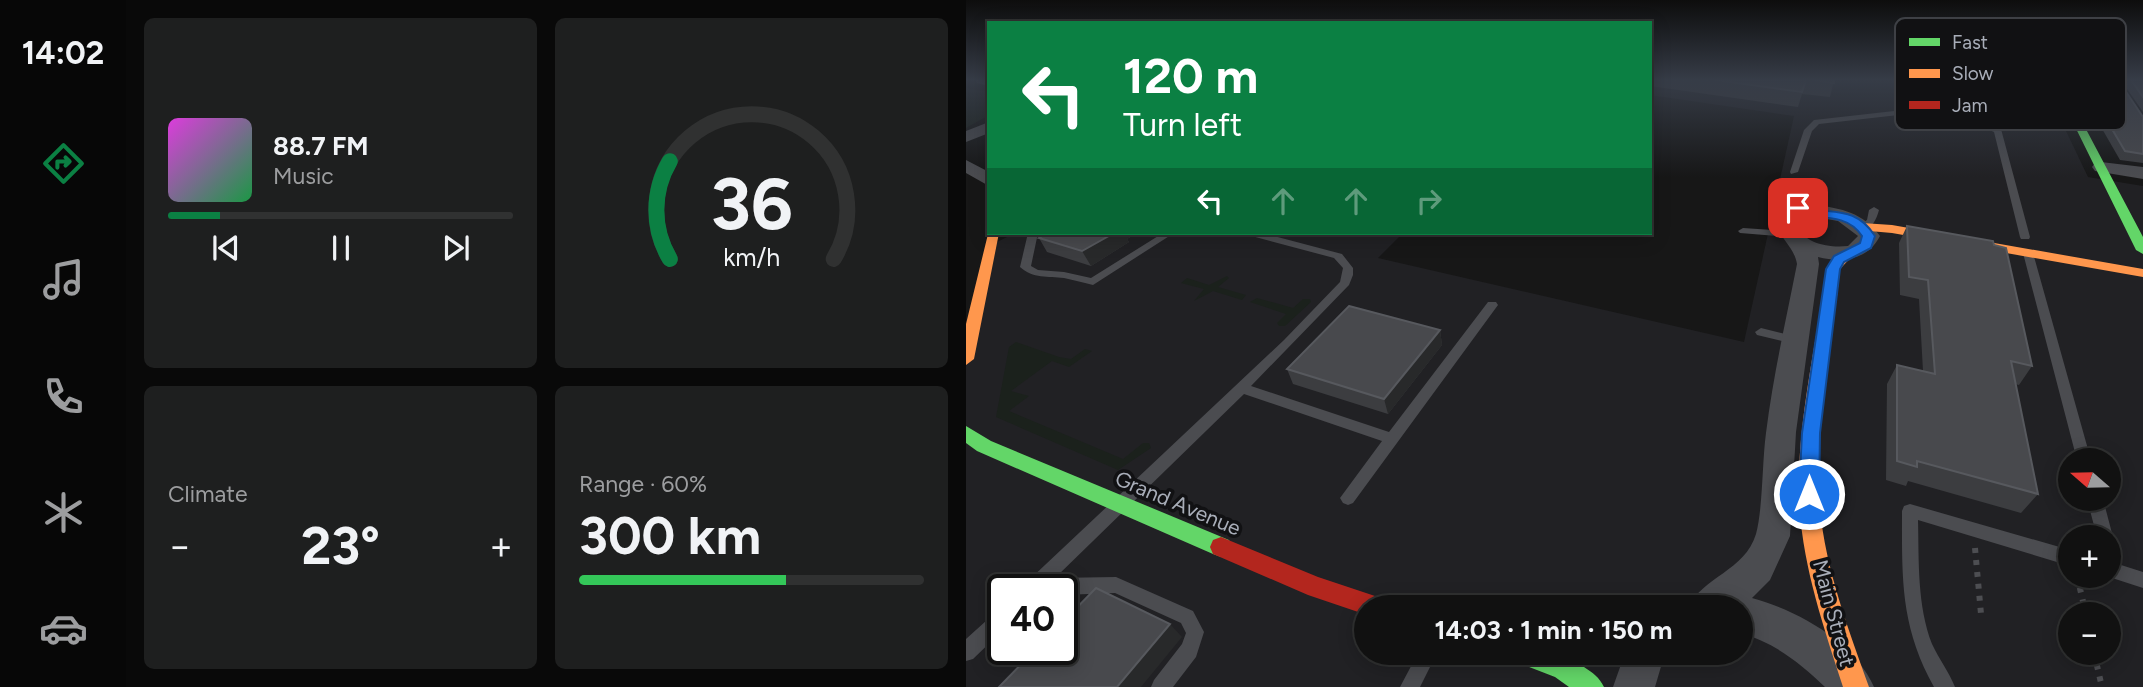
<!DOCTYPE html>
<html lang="en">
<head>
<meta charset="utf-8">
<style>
  :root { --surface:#111; --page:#1e1f1f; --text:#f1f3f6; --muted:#9c9d9f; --line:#303131; --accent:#0b8043 }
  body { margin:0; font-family:Figtree,sans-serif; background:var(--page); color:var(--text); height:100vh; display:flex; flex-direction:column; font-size:26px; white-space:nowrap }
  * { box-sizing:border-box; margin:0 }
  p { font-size:23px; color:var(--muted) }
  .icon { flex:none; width:38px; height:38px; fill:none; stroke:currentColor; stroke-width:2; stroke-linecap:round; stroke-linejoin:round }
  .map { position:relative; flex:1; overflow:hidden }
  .drawer { display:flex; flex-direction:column; gap:18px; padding:18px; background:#090909; width:840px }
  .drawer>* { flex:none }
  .banner { position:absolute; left:21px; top:21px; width:665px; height:214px; border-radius:0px; box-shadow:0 4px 18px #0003,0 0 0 2px var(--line); background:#0b8043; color:#fff; overflow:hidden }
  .needle { width:46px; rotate:290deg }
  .controls { position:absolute; left:1092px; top:448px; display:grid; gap:14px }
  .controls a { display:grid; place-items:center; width:63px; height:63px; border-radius:50%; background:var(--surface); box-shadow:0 4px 18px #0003,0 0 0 2px var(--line); font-size:35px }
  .speed { position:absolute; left:21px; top:574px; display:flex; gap:14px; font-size:35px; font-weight:700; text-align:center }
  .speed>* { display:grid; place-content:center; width:91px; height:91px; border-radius:50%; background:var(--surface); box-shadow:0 4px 18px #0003,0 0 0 2px var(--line); line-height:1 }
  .speed .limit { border:4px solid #111; border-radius:10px; background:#fff; color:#111 }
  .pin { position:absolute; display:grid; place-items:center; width:60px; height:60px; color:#fff; margin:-30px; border-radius:14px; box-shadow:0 4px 10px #0006 }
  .me { position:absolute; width:77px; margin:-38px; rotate:0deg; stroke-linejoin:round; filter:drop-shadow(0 0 5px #0008) }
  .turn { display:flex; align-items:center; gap:24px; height:147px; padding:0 21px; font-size:32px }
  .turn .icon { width:91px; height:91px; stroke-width:2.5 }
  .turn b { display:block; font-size:49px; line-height:60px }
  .lanes { display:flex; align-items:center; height:66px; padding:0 21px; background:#0003; justify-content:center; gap:35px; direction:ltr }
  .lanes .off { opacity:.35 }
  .big { font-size:52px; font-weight:700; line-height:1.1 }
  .drawer .tile { flex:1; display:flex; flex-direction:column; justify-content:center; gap:10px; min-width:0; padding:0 24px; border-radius:10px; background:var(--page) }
  .drawer .dial { align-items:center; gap:0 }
  .dial svg { height:182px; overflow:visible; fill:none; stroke:var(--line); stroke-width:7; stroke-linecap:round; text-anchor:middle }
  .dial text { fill:var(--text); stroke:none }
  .song { display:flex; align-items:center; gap:21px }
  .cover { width:84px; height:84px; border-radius:10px; background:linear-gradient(135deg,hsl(300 70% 55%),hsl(140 70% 35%)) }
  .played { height:7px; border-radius:4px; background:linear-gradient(90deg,var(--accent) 15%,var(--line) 15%) }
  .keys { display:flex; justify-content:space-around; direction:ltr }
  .heat { display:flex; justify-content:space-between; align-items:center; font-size:38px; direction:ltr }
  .charge { height:10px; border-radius:5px; background:linear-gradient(90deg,#34c759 60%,var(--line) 0) }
  .drawer .tiles { flex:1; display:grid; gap:18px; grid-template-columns:repeat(2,1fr) }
  .trip { position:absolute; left:388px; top:595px; width:399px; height:70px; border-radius:35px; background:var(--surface); box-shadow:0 4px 18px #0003,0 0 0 2px var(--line); font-weight:700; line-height:70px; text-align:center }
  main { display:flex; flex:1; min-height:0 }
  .tab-bar { display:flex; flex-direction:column; width:126px; justify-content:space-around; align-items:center; background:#070707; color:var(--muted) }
  .tab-bar .icon { width:49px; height:49px }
  .tab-bar .on { color:var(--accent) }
  .tab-bar b { font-size:32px; color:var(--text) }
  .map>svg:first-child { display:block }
</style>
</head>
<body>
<main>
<nav class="tab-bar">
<b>14:02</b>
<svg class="icon on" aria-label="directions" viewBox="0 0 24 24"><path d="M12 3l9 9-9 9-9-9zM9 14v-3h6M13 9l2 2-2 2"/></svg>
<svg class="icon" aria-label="music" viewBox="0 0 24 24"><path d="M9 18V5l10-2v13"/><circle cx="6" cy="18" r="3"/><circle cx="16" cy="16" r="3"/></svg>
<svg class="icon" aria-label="phone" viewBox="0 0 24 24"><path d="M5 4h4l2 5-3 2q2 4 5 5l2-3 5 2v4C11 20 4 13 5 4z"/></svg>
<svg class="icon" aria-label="climate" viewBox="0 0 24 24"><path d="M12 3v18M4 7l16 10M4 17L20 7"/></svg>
<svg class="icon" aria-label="car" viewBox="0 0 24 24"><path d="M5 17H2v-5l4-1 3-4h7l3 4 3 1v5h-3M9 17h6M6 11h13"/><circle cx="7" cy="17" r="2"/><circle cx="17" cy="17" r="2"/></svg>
</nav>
<section class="drawer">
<div class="tiles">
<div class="tile">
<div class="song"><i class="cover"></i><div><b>88.7 FM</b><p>Music</p></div></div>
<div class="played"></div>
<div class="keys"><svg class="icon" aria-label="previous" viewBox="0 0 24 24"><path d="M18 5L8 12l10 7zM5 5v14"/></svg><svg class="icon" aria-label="pause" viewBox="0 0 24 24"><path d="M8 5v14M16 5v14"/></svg><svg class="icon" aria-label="next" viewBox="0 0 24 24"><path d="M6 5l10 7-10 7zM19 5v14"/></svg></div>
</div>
<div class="tile dial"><svg viewBox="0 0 100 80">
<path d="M14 69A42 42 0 1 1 86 69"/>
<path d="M14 69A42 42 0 0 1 14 26" stroke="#0b8043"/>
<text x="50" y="56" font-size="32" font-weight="700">36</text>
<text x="50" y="72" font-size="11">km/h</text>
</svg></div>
<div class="tile"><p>Climate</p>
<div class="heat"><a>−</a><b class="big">23°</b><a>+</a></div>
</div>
<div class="tile"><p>Range · 60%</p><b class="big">300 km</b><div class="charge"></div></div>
</div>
</section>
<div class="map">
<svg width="1177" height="687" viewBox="0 0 1177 687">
  <rect width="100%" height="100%" fill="#171717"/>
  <path fill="#212124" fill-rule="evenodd" d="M684,80H942V84L1076,101L1090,110L1122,177L1177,186V687H0V359L25,245L49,233H437L412,258L778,342L828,116L684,95ZM1104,460H1143V499H1104ZM1104,537H1143V576H1104ZM37,590H96V649H37ZM401,607H775V653H401ZM1104,614H1143V653H1104Z"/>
  <path fill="#1b211c" d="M0,88L23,92V115L0,128Z
    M261,276L263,278L252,287L280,295L276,300L247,291L228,301L238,289L215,283L221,278L243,285Z
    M291,298L327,308L337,299H344L345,302L319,326H313L311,323L320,314L284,302Z
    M50,342L93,357L105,359L119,349L126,351L103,367L86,361L45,391L63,396L43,411L157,459L177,443H183L185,448L152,470L30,417L43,347Z"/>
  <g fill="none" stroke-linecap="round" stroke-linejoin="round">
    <path stroke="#4d4e52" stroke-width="6" stroke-dasharray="5 7" stroke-linecap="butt" d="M1009,548L1015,614
      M1111,576L1120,614
      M1128,653L1136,687"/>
    <path fill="#4b4c50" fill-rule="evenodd" d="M947,80H953L954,109L1014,121L1035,129L1064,237L1063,239H1055L1054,237L1028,132L1012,125L950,113L853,124L846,131L832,172L825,174L824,172L838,130L848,120L946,109Z
      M826,193L829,194L840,212L838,214L835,215L832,214L821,196Z
      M908,207L913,210C910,221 905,231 893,229V225L901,220L903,210Z
      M777,228L822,231L827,234L822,237L774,233L772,231Z
      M62,233H72L65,266L72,270L98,272L125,278L197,233H208L127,285C118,283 108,280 98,278C82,276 67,279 54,267Z
      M281,233H296L376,254L387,268V275L383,285L285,386L423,432L522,302H530L532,305L387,503L382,505L377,503L374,498L416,441L278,394L89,578L150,577L227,611L238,632L230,657L207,687H185L188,680L216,644L220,633L215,623L149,593L96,595V590H56L62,581L318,340L374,282L377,268L368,258L282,235Z
      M1062,250L1067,253L1125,460H1111L1057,253Z
      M795,328L836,338L838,341L832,345L791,335L789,332Z
      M1121,499H1137L1147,537L1145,542L1143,543V537H1131Z
      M944,504L1104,550V566L952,520C953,561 951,605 966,644C973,659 983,672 989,687H968C934,626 936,578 936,511L938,506Z
      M1143,543L1149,546L1155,565L1177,572V588L1140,576H1143Z
      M37,608V630L7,659L0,661V639L31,611Z
      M452,653H471L454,687H434Z"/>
    <path fill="#4b4c50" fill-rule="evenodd" d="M9,80H23V86L11,83Z
      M23,122V133L0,142V131Z
      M0,160L23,172V186L0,173Z
      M1135,162L1177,167V179L1129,171L1126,167L1129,163Z
      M849,205C875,208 898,213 914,236C902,260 877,263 852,257L853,264L830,432L824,536L804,580L786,598C831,610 889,642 908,687H859C834,663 809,643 775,633V607H723C736,577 779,571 790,534C797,508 796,462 800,433C807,376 820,320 831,264C828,246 813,239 810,222L820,211ZM849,217L872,221L892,236L882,246C863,248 836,244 831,223Z
      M659,653H699L689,687H647Z"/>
    <path fill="#63d668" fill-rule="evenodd" d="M1086,80H1094L1177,237V254L1170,250Z
      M0,426L25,441L263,540L266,547L263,554L255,557L247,554L11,451L0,443Z
      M547,653C574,652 595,652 618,667C627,673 633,677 638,687H603L589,677L550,662Z"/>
    <path fill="#ff974d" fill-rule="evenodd" d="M896,223L926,225L1177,269V277L926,233L892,230L890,227Z
      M23,230V233H33L8,359L0,365V324Z
      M882,249L889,253L874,269C867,344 848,421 853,497C857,563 881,625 903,687H877C857,625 835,562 833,496C831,420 851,344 860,269L868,256Z"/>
    <path fill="#b3261e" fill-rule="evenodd" d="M255,537L352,577L418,599L421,607H401V615L342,595L247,554L244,547L247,540Z"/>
  </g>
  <path fill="#3c3d40" d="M684,80H868L864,97L836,94L832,107L684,86Z
    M1108,80H1152L1177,117V163L1154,160Z
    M1155,80H1177V112Z
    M941,226L1028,245L1066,366L1053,385L1049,384L1072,494L1055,513L942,481L940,486L920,480L921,384L931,365L957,371L953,299L934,295L933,243Z
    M82,233H171L161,239L163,242L125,266L81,252L73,238Z
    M474,330L476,345L422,414L327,384L321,369Z"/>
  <path fill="#28292a" d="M148,233H171L161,239L163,242L125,266L116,251Z
    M474,330L476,345L422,414L418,399Z
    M204,624L216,637L175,687H151Z"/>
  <path fill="#48494d" stroke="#57595e" stroke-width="2" d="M750,80H840L836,92Z
    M848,80H868V83Z
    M1117,80H1152L1177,117V154L1159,151Z
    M1165,80H1177V97Z
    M941,226L1027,241L1028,245L1040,248L1066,366L1045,361L1072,494L951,461V467L931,461V365L969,374L962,280L943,277Z
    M82,233H148L116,251L73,238Z
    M383,306L474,330L418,399L321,369Z
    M130,588L204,624L151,687H33L70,649H96V623Z"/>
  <linearGradient id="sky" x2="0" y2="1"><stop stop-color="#0d0d0d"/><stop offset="0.45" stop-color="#363c47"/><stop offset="1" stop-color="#363c47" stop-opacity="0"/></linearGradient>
  <rect width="1177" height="177" fill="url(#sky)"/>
  <path fill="#1a73e8" stroke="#114b97" stroke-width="2" d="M832,205C861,217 887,202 909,236L905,248L878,262L874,269L854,433L853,494L850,500L843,502L836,500L833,494L836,433L860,269L868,256L894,243L896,236C881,213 854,219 831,215L826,208Z"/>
  <g text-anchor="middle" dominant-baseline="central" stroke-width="7" stroke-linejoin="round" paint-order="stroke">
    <g font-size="21" fill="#a8adb8" stroke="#111113">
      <text transform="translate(212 503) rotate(23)">Grand Avenue</text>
      <text transform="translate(868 613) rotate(75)">Main Street</text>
    </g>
  </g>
  <rect x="929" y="18" width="231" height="112" rx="10" fill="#111113" stroke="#3e4045" stroke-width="2"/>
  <rect x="943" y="38" width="31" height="8" fill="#63d668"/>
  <rect x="943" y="69" width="31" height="9" fill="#ff974d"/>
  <rect x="943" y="101" width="31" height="8" fill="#b3261e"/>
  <g font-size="19" fill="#a8adb8">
    <text x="986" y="49">Fast</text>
    <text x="986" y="80">Slow</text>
    <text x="986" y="112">Jam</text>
  </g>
</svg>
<div class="controls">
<a><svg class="needle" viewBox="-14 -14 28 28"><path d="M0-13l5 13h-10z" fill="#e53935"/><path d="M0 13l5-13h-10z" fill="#9c9d9f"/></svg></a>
<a>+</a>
<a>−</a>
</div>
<div class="speed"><div class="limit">40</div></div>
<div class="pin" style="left:832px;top:208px;background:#d93025"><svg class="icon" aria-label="arrive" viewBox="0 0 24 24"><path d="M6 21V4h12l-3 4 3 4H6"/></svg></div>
<svg class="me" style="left:843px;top:494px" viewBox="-20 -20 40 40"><circle r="17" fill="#1a73e8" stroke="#fff" stroke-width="3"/><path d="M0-11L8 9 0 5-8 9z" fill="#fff"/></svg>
<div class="trip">14:03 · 1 min · 150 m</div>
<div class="banner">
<div class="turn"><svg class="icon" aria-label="left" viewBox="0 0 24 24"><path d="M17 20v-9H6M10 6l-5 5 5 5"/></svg><div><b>120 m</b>Turn left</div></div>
<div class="lanes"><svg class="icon" aria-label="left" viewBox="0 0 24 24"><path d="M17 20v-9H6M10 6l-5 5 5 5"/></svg><svg class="icon off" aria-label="ahead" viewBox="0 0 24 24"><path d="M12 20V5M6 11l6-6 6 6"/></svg><svg class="icon off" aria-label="ahead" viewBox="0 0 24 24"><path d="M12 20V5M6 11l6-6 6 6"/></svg><svg class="icon off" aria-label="right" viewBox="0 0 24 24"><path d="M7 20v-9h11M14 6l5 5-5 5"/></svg></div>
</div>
</div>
</main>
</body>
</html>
